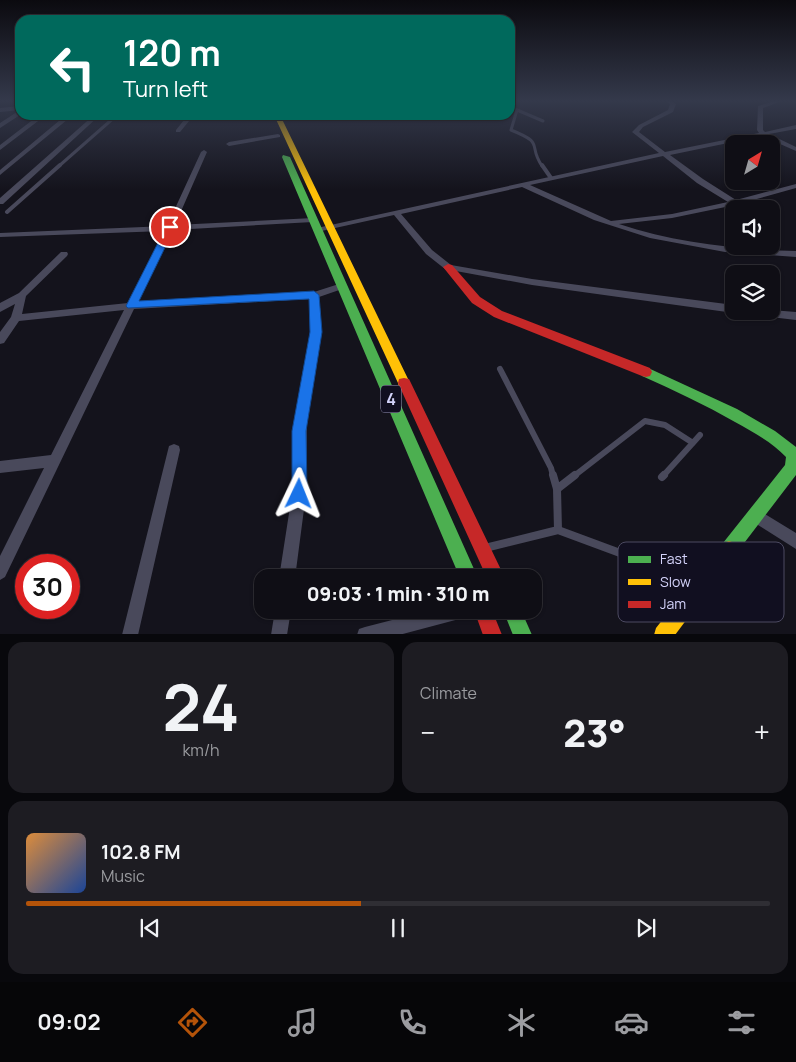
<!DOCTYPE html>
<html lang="en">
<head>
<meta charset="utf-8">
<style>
  :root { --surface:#0f0e15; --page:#1d1c22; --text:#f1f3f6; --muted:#9b9ca0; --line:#2f2e34; --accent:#b45309 }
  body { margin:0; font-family:Manrope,sans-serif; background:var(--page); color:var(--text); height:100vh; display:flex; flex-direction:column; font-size:19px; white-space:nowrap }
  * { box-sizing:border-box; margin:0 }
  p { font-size:16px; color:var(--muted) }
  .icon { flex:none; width:28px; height:28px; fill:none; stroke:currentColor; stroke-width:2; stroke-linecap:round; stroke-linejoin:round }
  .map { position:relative; height:634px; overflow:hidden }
  .side { display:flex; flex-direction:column; gap:8px; padding:8px; background:#08080c; flex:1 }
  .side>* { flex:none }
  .banner { position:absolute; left:15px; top:15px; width:500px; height:105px; border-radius:15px; box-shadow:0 1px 4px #0004,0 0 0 1px var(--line); background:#00695c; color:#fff; overflow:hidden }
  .needle { width:32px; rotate:37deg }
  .fabs { position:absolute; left:725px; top:135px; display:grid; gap:10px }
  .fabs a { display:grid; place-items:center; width:55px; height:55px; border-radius:10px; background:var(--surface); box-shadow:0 1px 4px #0004,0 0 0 1px var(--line); font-size:25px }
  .speed { position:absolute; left:15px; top:554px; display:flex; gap:10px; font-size:25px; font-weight:700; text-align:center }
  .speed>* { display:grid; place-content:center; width:65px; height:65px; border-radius:50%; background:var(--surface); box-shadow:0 1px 4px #0004,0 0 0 1px var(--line); line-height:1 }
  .speed .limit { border:8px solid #d22; background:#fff; color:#111 }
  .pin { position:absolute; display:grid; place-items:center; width:42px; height:42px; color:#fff; margin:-21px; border:2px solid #fff; border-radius:50%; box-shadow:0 1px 5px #0007 }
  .me { position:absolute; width:55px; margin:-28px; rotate:2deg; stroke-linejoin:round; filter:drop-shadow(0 0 4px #0008) }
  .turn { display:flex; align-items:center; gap:18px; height:105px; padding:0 25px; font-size:22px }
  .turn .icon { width:65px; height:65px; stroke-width:2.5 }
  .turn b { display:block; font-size:35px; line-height:42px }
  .big { font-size:38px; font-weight:800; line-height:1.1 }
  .side .card { flex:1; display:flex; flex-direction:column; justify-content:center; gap:8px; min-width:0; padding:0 18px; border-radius:15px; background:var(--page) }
  .side .dial { align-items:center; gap:0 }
  .dial b { font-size:65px; line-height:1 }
  .song { display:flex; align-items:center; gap:15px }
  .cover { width:60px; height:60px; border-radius:8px; background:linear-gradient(135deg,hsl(30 70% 55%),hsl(220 70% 35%)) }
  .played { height:5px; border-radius:2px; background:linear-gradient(90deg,var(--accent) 45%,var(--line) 45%) }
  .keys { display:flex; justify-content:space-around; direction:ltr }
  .heat { display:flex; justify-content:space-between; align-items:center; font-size:28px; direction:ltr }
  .side .tiles { flex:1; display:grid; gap:8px; grid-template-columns:1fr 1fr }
  .card:last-child { grid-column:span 2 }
  .trip { position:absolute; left:254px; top:569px; width:288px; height:50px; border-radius:15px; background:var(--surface); box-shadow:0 1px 4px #0004,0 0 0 1px var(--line); font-weight:800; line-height:50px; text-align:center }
  .menu { display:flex; height:80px; justify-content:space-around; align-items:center; background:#060608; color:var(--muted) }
  .menu .icon { width:35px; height:35px }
  .menu .selected { color:var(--accent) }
  .menu b { font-size:22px; color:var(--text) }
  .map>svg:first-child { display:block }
</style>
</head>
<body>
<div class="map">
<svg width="796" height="635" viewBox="0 0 796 635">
  <rect width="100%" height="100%" fill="#14131c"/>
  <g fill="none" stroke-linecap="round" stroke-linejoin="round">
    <path stroke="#49495b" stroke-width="3" d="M510,107L543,121
      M517,110L511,130C546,144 527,144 542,166
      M59,166L117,115"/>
    <path stroke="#49495b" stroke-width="4" d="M542,165L551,178
      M7,212L60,165"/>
    <path stroke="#49495b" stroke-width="6" d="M500,369L551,468L553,476
      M574,476L645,421L665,425L693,443
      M663,476L700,435"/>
    <path stroke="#49495b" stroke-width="8" d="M553,475L557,489L558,530
      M662,477L664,475
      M557,489L575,475
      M485,548L558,530L647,563"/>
    <path fill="#49495b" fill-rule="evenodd" d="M666,101H672L676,104L673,112L643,127L639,132L665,152L759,133L757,130L758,106L774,101H782L763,108V130L765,132L796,125V129L769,134L796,147V151L762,136L670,155L703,179L736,200L796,184V188L735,205L672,218L619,224C676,243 736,249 796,251V257L725,252L650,238L594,220L522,187L401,214L432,250L451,265L532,279L734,305V311H737L734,313L532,285L445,269L426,254L394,215L317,232L313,230L317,228L659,153L632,132L639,125L668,110L670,104ZM663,156L697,183L728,202L672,214L611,221L530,185Z
      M20,106V110L0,112V108Z
      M20,110V115L0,128V123Z
      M39,115H46L0,150V145Z
      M66,115H73L0,175V170Z
      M94,115H100L3,204H0V198Z
      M188,115H194L180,132H176V130Z
      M278,134L280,135V137L229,146L226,144L229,142Z
      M204,150L207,152L175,225L313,218L317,220L313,222L173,230L138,302L314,292L342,283L347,286L345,288L319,297L321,332L307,416L306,494L295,578H279L292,494L295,416L311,332L309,299L134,309L5,577L0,580V556L44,468L0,473V461L51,455L124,310L19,321L4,343L0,344V332L11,317L15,304L0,312V303L19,293L61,252H67L68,254L67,256L26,296L22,314L128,303L164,231L0,237V233L167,226L201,152Z
      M771,310L796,312V320L753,315L748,311H771Z
      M174,444L179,446L180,450L138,635H122L168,450L169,446Z
      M755,508L796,533V549L750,520L748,515L750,510Z
      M275,610H291L287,635H271Z
      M431,610H471L469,616L463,618L399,635H357L359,629L365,627Z"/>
    <path fill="#4caf50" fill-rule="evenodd" d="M283,155L290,157L478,578H460L282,157Z
      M646,367L737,409L775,431L796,447V475L735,555L729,557L723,555L721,549L723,543L785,465L786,457C772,442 753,432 735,422C705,405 674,390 642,376L640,372L642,368Z
      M503,610H521L532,635H513Z"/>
    <path fill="#ffc107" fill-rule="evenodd" d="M274,115H280L410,383L409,387L404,388L399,387L398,383Z
      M729,541L735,543L737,549L735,555L675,635H654L656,628L723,543Z"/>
    <path fill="#c62828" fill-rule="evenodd" d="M448,264L452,265L480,297L502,311L650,368L652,372L650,376L646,377L642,376L494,317L472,303L443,267Z
      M404,378L409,379L505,578H487L398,383L399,379Z
      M474,610H492L502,635H483Z"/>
  </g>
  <linearGradient id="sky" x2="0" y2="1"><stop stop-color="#0b0a0f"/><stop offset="0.53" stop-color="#34394b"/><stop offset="1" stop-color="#34394b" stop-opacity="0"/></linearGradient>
  <rect width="796" height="190" fill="url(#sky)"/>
  <path fill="#1a73e8" stroke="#114b97" d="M170,224L175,227L139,301L314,291L319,295L322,332L306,431L307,494L305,500L299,502L294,500L292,494V431L310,332L309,299L128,308L126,306L166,227Z"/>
  <g text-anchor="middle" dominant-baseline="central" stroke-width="5" stroke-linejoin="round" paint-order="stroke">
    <rect fill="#110f20" stroke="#9a98b9" stroke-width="1" x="381" y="385.5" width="20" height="27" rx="4"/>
    <g font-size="16" font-weight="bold" fill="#d4d3fa">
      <text x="391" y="399">4</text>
    </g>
  </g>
  <rect x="618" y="542" width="166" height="80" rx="8" fill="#110f20" stroke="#4c4a61" stroke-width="1"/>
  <rect x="628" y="556" width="23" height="7" fill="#4caf50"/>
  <rect x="628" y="579" width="23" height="6" fill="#ffc107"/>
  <rect x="628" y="601" width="23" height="7" fill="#c62828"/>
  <g font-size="14" fill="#d4d3fa">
    <text x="660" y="564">Fast</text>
    <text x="660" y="587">Slow</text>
    <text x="660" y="609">Jam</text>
  </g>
</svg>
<div class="fabs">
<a><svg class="needle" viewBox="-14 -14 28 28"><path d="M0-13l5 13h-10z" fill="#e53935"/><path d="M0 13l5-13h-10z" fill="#9b9ca0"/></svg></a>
<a><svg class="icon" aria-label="sound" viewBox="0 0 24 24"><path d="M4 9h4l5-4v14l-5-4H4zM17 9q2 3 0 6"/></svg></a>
<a><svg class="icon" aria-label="layers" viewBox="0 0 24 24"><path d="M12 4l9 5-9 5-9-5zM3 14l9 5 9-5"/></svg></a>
</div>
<div class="speed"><div class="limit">30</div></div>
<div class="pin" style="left:170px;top:227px;background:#d93025"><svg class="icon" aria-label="arrive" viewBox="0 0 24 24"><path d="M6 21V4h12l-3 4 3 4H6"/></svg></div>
<svg class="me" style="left:299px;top:494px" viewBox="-20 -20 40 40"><path d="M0-17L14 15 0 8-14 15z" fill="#1a73e8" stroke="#fff" stroke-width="4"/></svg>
<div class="trip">09:03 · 1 min · 310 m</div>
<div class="banner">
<div class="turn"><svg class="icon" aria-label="left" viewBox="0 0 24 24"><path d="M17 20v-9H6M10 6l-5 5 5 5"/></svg><div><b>120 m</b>Turn left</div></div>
</div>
</div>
<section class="side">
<div class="tiles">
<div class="card dial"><b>24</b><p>km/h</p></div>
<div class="card"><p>Climate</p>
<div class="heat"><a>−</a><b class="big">23°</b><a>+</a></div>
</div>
<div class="card">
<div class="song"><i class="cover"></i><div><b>102.8 FM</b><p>Music</p></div></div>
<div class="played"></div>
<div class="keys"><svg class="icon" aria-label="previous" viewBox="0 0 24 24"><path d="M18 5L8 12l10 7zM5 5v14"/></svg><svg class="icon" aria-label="pause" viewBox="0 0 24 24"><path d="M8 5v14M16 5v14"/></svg><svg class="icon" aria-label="next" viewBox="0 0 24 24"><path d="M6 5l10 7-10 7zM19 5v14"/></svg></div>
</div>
</div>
</section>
<nav class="menu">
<b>09:02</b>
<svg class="icon selected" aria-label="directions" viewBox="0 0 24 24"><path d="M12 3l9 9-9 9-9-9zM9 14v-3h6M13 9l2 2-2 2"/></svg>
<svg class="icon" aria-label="music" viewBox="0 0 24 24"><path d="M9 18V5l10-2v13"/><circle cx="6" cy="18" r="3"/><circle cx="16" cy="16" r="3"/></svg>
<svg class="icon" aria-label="phone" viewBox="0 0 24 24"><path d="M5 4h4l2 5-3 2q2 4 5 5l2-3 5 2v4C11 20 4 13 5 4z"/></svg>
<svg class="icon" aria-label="climate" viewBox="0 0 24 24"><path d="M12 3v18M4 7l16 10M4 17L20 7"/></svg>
<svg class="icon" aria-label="car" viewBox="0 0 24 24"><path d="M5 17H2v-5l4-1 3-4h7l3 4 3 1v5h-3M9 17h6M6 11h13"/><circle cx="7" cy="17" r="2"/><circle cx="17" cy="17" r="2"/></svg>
<svg class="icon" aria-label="filters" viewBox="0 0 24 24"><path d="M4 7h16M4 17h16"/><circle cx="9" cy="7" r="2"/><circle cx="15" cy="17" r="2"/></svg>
</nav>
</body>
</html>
